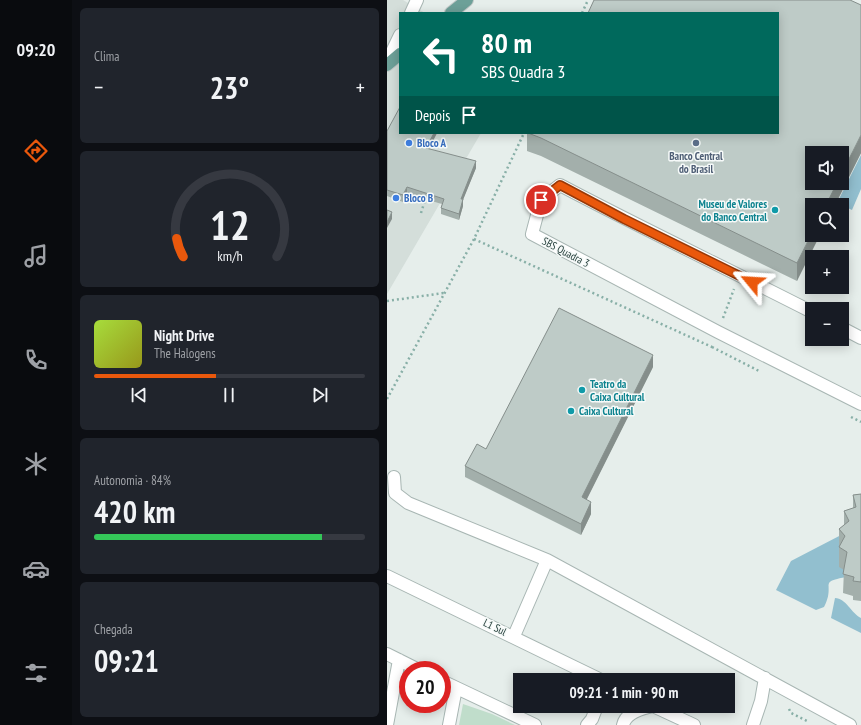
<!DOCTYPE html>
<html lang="pt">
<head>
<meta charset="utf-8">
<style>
  :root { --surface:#171b24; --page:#20242c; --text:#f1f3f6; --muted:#9ea1a6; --line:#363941; --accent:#ea580c }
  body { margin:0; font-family:"PT Sans Narrow",sans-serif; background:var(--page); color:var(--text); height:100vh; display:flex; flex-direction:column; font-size:15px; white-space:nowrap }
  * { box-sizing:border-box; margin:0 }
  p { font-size:13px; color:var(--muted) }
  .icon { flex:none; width:22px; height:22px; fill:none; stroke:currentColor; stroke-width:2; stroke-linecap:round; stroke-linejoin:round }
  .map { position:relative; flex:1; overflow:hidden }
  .details { display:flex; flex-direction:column; gap:8px; padding:8px; background:#0d0f14; width:315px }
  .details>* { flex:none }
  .banner { position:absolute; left:12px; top:12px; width:380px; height:122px; border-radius:0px; box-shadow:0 2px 10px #0003; background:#00695c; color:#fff; overflow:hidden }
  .tools { position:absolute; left:418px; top:146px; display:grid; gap:8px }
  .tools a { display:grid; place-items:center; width:44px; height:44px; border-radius:0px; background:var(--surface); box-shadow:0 2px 10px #0003; font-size:20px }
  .speed { position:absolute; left:12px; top:661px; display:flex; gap:8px; font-size:20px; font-weight:700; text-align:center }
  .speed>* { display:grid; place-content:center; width:52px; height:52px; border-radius:50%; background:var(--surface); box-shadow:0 2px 10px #0003; line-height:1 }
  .speed .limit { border:6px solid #d22; background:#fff; color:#111 }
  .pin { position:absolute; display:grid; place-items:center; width:34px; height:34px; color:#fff; margin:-17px; border:2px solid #fff; border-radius:50%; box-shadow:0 1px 4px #0007 }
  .me { position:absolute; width:44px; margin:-22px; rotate:297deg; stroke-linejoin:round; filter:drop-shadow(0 0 3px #0008) }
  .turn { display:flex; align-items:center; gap:14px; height:84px; padding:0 16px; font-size:18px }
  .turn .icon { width:52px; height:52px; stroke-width:2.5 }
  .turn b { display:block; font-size:28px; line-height:34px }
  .then { display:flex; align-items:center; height:38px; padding:0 16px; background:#0003; gap:8px; font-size:15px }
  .big { font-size:30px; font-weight:600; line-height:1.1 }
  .details .card { flex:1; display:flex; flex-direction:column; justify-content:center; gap:6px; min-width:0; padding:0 14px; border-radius:6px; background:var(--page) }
  .details .dial { align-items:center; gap:0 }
  .dial svg { height:104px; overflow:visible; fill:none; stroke:var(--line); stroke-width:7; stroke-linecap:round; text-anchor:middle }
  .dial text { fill:var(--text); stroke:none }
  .song { display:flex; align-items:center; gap:12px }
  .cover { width:48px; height:48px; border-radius:6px; background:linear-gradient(135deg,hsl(80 70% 55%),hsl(60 70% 35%)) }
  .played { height:4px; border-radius:2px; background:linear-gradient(90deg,var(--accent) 45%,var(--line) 45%) }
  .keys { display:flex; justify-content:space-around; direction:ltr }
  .heat { display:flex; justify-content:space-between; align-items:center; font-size:22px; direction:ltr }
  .charge { height:6px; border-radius:3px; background:linear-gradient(90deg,#34c759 84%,var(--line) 0) }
  .trip { position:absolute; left:126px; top:673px; width:222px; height:40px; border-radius:0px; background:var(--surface); box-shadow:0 2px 10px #0003; font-weight:600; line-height:40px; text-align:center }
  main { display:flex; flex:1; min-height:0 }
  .tab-bar { display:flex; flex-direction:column; width:72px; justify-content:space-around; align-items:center; background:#090b0e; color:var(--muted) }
  .tab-bar .icon { width:28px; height:28px }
  .tab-bar .current { color:var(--accent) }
  .tab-bar b { font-size:18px; color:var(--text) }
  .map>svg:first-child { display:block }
</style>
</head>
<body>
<main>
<nav class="tab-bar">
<b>09:20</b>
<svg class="icon current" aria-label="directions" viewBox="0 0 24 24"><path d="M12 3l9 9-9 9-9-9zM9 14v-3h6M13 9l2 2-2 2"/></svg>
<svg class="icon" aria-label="music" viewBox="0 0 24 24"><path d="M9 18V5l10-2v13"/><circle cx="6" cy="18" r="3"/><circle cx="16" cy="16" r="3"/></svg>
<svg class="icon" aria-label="phone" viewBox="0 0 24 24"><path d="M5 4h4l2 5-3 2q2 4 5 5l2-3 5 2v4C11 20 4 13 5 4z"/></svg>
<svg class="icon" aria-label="climate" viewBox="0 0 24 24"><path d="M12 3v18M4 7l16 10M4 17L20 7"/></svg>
<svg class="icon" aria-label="car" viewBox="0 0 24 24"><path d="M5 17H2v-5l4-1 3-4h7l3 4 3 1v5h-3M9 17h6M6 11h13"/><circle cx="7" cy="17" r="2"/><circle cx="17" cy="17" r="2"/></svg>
<svg class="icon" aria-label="filters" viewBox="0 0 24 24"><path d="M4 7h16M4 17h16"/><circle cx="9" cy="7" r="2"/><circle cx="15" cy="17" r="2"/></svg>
</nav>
<section class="details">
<div class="card"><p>Clima</p>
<div class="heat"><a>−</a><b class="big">23°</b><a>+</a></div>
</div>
<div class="card dial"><svg viewBox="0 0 100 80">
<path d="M14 69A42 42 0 1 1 86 69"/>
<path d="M14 69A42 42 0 0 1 9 55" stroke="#ea580c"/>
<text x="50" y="56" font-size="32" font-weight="700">12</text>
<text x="50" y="72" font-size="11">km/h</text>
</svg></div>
<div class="card">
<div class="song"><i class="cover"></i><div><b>Night Drive</b><p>The Halogens</p></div></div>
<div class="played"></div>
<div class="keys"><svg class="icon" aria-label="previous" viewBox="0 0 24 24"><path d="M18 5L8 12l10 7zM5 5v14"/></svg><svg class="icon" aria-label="pause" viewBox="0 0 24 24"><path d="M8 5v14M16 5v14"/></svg><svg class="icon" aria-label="next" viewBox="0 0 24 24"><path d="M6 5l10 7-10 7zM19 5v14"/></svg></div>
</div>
<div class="card"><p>Autonomia · 84%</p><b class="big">420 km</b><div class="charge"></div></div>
<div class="card"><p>Chegada</p><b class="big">09:21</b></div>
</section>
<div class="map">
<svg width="474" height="725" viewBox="0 0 474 725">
  <rect width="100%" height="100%" fill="#e6eeeb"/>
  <path fill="#d4deda" d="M0,0H16L38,13H13V133H94L0,294Z"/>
  <path fill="#c0ddcb" d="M76,704L105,714L128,725H72Z"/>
  <path fill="#92bfcf" d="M474,155V189L465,210L450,203Z
    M456,534L466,576C427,582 450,582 437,607L429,610L389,590L404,561Z
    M448,598C459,598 464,613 474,618V633L444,618Z"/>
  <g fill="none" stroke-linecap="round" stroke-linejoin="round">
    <g stroke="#a8b6b3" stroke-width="14">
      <path id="minor" d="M24,13L30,0
        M0,62L13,35
        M425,312C341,269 256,229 173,185L154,200L145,234L331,332L474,404
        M455,328L474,338
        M7,477L8,493L21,503L160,560L463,725
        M0,576L214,680
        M127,636L160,560
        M0,654L32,670
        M55,681L148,725
        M266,706L307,725
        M0,725L12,660
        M62,725L69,688
        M200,725L205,719L210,706
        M236,725C239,712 255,708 266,706
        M366,725L374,701L378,678"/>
    </g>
    <g stroke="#c2c9c8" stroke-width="14">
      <path id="major" d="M64,13L80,0
        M0,65L13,54"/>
    </g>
    <path stroke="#88afa7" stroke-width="2.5" stroke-dasharray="2 3" stroke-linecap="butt" d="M195,13L201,0
      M34,213L39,197
      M87,239L325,347L326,345
      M0,301L57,293
      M336,318L347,289
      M325,347L372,371
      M0,399L87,239L137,133
      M464,417L474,422
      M402,709L404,713L422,722"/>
    <use href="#minor" stroke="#fff" stroke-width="12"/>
    <use href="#major" stroke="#6da098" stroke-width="12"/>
  </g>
  <path fill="#a3afab" d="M0,131L50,133L42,149L89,168L76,199V206L72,220L54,214V208L55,204L20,194L16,202L0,196Z
    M140,133L474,153L448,205H425L410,281L154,156L140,151Z
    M266,367L199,500L204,514L194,535L78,477V466L99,449Z
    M474,494V601L466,600V596L456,593L457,570L452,567V529L457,525V511L466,508V495Z"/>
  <path fill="#858e8b" d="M47,133H50L39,154V148Z
    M474,135V153L448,205H439L450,183H455V173Z
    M89,161V168L74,205V199Z
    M20,187V194L16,202V195Z
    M76,199V206L72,220V214Z
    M5,212V219L0,228V222Z
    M425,233V235H433L410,281V263Z
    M266,355V367L195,509V497Z
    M204,502V514L194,535V524Z"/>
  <path fill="#becbc7" stroke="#858e8b" d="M207,0H463L474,5V135L455,173V153H425V183H450L439,205H425V233L410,263L154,138L141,133H391V13H201Z
    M13,107V133H47L39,148L89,161L74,199H76L72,214L54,208L57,199L20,187L16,195L0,190V131Z
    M0,210L5,212L0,222Z
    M172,308L266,355L195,497L204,502L194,524L78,466L90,444L99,449Z
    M474,494V582L466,581L467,577L456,574L460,552L452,547L458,536L452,529L462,521L457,511L469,507L466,495Z"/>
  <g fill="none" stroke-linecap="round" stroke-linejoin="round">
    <g stroke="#983908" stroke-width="10">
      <path id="route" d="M154,200L173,185L237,219L365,282"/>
    </g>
    <use href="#route" stroke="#ea580c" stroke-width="7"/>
  </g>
  <g fill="#3f7fe0" stroke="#f6faf9" stroke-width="1.5">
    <circle cx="22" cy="143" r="4"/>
    <circle cx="9" cy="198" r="4"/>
  </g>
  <circle fill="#5c6f8a" stroke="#f6faf9" stroke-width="1.5" cx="309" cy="143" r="4"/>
  <g fill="#0f9aa8" stroke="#f6faf9" stroke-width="1.5">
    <circle cx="388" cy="210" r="4"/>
    <circle cx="195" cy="390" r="4"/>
    <circle cx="184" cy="411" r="4"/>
  </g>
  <g text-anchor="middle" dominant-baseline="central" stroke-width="3" stroke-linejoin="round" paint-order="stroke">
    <g font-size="11" font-weight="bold" fill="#366cbe" stroke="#f6faf9" text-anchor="start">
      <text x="30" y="143">Bloco A</text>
      <text x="17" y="198">Bloco B</text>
    </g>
    <g font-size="11" font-weight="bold" fill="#4e5e75" stroke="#f6faf9">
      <text x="309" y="156">Banco Central<tspan x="309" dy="13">do Brasil</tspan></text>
    </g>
    <g font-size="11" font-weight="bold" fill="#0d838f" stroke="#f6faf9" text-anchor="start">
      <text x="380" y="204" text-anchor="end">Museu de Valores<tspan x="380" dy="13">do Banco Central</tspan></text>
      <text x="203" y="384">Teatro da<tspan x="203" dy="13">Caixa Cultural</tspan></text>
      <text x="192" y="411">Caixa Cultural</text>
    </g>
    <g font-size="11" fill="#253f3b" stroke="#f6faf9">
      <text transform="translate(179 252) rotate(28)">SBS Quadra 3</text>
      <text transform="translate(108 627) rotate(26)">L1 Sul</text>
    </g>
  </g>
</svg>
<div class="tools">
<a><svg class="icon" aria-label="sound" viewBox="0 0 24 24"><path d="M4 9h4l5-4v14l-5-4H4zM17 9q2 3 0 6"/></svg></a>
<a><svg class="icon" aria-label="search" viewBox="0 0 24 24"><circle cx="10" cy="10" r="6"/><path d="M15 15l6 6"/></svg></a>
<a>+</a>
<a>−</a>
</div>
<div class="speed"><div class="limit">20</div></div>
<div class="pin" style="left:154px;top:200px;background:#d93025"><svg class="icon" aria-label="arrive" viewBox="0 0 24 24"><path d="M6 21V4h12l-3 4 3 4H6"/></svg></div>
<svg class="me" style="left:365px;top:282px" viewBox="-20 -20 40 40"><path d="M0-17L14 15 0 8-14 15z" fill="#ea580c" stroke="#fff" stroke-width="4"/></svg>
<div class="trip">09:21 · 1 min · 90 m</div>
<div class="banner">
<div class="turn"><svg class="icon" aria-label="left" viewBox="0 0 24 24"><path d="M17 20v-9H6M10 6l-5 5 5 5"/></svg><div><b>80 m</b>SBS Quadra 3</div></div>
<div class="then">Depois<svg class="icon" aria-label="arrive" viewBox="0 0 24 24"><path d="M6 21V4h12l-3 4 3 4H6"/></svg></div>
</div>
</div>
</main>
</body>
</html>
